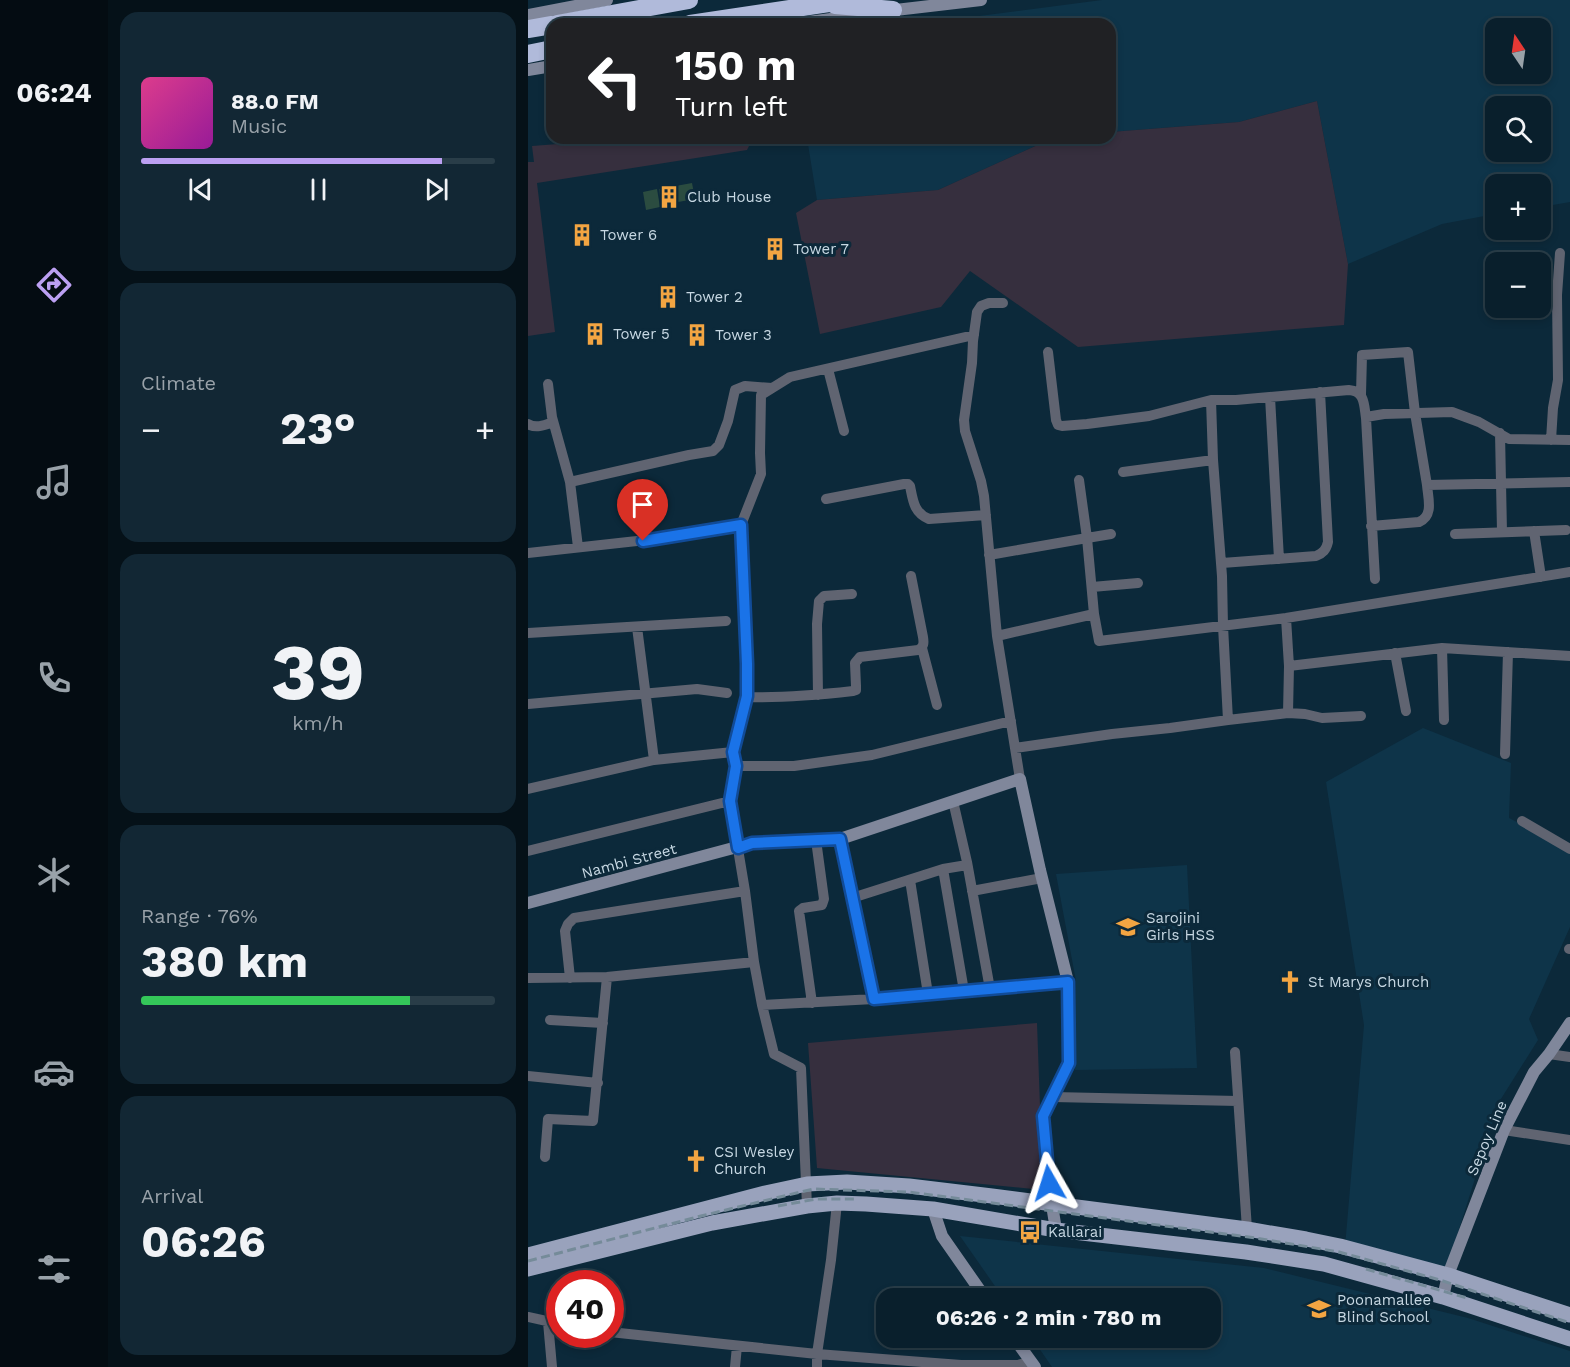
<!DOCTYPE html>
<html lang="en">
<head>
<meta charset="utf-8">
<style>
  :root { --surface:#091f2c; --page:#122734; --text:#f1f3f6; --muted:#99a2a9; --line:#293d48; --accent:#bca0f2 }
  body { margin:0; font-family:"Work Sans",sans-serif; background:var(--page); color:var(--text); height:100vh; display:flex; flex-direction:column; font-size:22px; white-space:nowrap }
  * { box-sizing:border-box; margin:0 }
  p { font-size:20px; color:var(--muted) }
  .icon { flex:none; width:33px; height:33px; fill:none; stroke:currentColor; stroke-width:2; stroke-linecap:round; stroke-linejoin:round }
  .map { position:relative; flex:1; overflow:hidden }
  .sheet { display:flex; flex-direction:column; gap:12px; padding:12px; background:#051118; width:420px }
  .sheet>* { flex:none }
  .banner { position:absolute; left:18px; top:18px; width:570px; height:126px; border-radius:18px; box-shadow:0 3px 9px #0003,0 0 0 2px var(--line); background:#202124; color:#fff; overflow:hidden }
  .needle { width:39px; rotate:347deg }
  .controls { position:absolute; left:957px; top:18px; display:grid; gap:12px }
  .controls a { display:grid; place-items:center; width:66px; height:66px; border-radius:12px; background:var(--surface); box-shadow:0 3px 9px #0003,0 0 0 2px var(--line); font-size:30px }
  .speed { position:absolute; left:18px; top:1270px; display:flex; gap:12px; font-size:30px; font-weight:700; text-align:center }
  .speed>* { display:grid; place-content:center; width:78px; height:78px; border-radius:50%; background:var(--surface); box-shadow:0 3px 9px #0003,0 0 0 2px var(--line); line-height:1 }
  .speed .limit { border:9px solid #d22; background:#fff; color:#111 }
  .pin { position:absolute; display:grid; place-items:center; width:51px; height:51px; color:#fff; margin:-62px -26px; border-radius:50% 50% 50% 0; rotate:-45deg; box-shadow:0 0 6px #0007 }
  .pin .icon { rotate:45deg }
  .me { position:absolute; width:66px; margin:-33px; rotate:354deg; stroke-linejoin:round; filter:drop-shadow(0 0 4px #0008) }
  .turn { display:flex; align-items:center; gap:21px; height:126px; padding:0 30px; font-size:27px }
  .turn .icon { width:78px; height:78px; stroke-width:2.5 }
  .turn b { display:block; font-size:42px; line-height:51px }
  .big { font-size:45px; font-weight:700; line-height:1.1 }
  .sheet .widget { flex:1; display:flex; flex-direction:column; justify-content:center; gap:9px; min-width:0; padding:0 21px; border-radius:18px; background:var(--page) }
  .sheet .dial { align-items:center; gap:0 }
  .dial b { font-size:78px; line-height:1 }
  .song { display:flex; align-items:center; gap:18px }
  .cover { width:72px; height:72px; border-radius:9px; background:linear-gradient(135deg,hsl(330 70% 55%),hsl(300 70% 35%)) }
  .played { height:6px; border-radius:3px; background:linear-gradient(90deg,var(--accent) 85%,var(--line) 85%) }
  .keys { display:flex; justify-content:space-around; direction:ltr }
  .heat { display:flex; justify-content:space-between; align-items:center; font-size:33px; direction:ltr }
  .charge { height:9px; border-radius:4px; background:linear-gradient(90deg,#34c759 76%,var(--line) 0) }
  .trip { position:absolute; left:348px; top:1288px; width:345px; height:60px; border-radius:18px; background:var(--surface); box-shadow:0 3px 9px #0003,0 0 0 2px var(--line); font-weight:700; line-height:60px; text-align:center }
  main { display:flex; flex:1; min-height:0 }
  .menu { display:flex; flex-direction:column; width:108px; justify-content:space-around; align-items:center; background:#040c12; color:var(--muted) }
  .menu .icon { width:42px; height:42px }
  .menu .on { color:var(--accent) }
  .menu b { font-size:27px; color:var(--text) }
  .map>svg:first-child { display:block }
</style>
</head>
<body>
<main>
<nav class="menu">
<b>06:24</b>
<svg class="icon on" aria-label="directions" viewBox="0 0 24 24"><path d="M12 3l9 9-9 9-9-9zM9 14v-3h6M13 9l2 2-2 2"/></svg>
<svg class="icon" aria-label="music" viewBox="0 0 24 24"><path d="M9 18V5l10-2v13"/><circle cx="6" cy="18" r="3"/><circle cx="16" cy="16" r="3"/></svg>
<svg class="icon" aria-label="phone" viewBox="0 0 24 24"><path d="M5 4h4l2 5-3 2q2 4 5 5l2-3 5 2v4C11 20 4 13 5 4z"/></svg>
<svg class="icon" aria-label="climate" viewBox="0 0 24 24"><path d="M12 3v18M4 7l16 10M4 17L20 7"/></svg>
<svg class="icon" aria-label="car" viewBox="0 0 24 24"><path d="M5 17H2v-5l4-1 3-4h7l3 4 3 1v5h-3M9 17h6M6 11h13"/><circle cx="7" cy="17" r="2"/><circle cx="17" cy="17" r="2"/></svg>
<svg class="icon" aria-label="filters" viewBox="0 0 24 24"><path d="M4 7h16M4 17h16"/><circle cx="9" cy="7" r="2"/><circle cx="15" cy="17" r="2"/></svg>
</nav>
<section class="sheet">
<div class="widget">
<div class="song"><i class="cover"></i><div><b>88.0 FM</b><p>Music</p></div></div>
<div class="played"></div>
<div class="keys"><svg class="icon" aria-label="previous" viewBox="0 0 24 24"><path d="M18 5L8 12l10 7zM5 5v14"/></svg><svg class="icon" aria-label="pause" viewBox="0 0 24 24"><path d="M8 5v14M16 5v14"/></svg><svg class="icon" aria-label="next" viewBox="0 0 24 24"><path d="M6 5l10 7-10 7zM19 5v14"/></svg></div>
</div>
<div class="widget"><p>Climate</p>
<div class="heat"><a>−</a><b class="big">23°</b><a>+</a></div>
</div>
<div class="widget dial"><b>39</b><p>km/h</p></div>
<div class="widget"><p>Range · 76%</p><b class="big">380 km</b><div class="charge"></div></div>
<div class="widget"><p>Arrival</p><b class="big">06:26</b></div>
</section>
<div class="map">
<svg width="1042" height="1367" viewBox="0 0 1042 1367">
  <rect width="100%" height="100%" fill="#0c293a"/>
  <path fill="#0e3449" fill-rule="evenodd" d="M574,0H1042V202L1013,207L1012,184H968L967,214L914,224L820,264L789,101L711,122L582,132V24H389ZM968,28H1012V74H968ZM968,106H1012V152H968Z
    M279,138H525L410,190L289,200Z
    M895,728L983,763L981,818L1042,849V927L1001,1019L1010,1040L971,1102L917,1274L817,1247L836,1025L798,782Z
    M659,865L669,1068L547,1070L548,981L528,874Z
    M432,1236L736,1268L940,1318L1042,1351V1367H524L504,1338H682V1299H476Z"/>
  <path fill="#362f3e" d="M789,101L820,264L816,325L550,347L442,271L413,307L292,334L268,213L289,200L410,190L525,138H582V132L711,122Z
    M107,138H221L222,144L219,150L9,183L27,332L0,336V162H6L4,146Z
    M509,1023L515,1190L289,1168L280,1043Z"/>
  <path fill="#2b4c40" d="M164,183L167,199L133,205L131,189Z
    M129,189L132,207L118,210L115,192Z"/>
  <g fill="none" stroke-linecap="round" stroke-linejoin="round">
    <path stroke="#606471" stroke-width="10" d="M475,303H461L453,306L449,312L445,341L444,363L436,420L437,431L453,481L456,496L469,636L492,779
      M520,352L528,420L530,425L534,426L559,424L621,416L683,400H708L821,390C837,391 836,405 838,418L847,579
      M300,369L316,431
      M20,384L24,417L42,482L50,547
      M833,394L834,355L880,352L887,413L899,485L1042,482
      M742,397L751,559
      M683,400L685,460
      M838,417L856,414L924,412L951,422L981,439L1042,440
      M0,424C8,429 17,425 25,422
      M972,433L974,532
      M1023,440L1025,408L1030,380L1029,295L1032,253
      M595,472L685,460L694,576L695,626L700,720
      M551,480L559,538L583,534
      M42,482L161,455L185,451L191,445L200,421L207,390L217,386L244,388
      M298,499L376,484H380L382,486C385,501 386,513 401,519L458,515
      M843,526L891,522C906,516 900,498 899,485
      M1006,531L1013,577
      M927,534L1038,530
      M0,553L136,538L213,525
      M461,555L559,538L566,614
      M694,563L788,556C795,553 798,550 800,542L792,392
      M564,587L610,583
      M758,618L761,666
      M109,627L126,760
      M0,633L198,621
      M469,636L566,614L571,641L758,618L1042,572
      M394,648L409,705
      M914,648L916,720
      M867,653L878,711
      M290,695L289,624L291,601L296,596L324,594
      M219,697C254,698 290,695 325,691L328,690V686L327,663L332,657L390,650C396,647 396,643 395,637L383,576
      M0,704L169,689L199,693
      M760,713L777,714L794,718L833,716
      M487,748L584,734L642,728L700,720L760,713L761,666L914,648L1042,656
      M977,754L980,652
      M208,766H266L344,755L483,721
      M0,789L126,760L205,752
      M425,801L439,862L462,989
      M994,821L1042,849
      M312,839L346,999
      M0,851L202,801
      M415,869L436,991
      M382,880L400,994
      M444,891L514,878
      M324,898L415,869L439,865
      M1041,949H1042
      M0,978L79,977L226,962
      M42,978L37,931L40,924L46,918L217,891
      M284,1003L271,911L275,908L294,905L296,899L288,840
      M234,1005L346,999L540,982
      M22,1020L75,1023
      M707,1052L719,1229
      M1021,1054L1042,1057
      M0,1076L70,1083
      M525,1097L710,1101
      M976,1130L1042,1140
      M17,1157L20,1119L65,1121L79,977
      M279,1206L273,1068L246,1054L234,1005L226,962L217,891L202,801L208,766L205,752L219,697V664L213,525L233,474L232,453L233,395L262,377L446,335
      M0,1317L32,1324
      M20,1322L24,1367
      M82,1332L289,1354L433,1365H490L503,1361
      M207,1367L209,1346
      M289,1367V1354L303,1260L309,1203"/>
    <path stroke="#80879b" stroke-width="12" d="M359,11L453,0
      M0,15L79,0
      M266,24L339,14
      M0,70L24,66
      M0,903L224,843L312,839L492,779L512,870L540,982L541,1063L515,1116L524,1205L528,1230
      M405,1209L414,1236L458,1299
      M915,1297L920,1275L976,1130L1006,1072L1021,1054L1042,1023
      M486,1338L507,1367"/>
    <path stroke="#99a2bc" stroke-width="15" d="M0,1255L237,1193L279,1184L319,1182L381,1186L464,1196L719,1229L778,1239L812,1246L920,1275L1042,1315
      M0,1269L184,1223L279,1206L309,1203L338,1204L405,1209L528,1230L718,1252L796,1264L915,1297L1042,1339"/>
    <path stroke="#b0bada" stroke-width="18" d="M307,5L365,10
      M29,24L161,0
      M162,24L321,0
      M0,29L24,25
      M0,54L24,49"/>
    <path stroke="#758b99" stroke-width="3" stroke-dasharray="9 4.5" stroke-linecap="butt" d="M250,1206L288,1199H328
      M0,1261L173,1216L285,1189L381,1192L728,1238L811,1252L912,1280L1042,1323
      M838,1269L939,1298"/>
  </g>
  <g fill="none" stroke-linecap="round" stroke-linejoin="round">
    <g stroke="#114b97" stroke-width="15">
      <path id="route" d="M115,541L213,525L219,664V696L205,752L208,766L202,801L210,848L224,843L312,839L346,999L540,982L541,1063L515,1116L521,1183"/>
    </g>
    <use href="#route" stroke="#1a73e8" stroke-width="10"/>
  </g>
  <defs>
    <g id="building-bare" transform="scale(1.8)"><path d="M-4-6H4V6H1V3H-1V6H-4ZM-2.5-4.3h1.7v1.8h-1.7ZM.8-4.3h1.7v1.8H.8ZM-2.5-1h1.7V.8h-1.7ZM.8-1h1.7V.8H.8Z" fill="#f3a542" stroke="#0c293a" stroke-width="2.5" paint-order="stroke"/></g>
    <g id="school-bare" transform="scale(1.8)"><path d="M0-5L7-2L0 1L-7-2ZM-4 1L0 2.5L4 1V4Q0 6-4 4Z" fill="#f3a542" stroke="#0c293a" stroke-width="2.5" paint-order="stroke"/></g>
    <g id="church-bare" transform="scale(1.8)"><path d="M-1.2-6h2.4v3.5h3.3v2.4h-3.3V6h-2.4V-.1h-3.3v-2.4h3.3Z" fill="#f3a542" stroke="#0c293a" stroke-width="2.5" paint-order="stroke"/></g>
    <g id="bus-bare" transform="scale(1.8)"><path d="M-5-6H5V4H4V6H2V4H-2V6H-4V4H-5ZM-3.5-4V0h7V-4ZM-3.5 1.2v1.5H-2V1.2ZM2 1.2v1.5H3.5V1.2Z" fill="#f3a542" stroke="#0c293a" stroke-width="2.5" paint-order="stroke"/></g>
  </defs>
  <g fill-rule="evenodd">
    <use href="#building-bare" x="141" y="197"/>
    <use href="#building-bare" x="54" y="235"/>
    <use href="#building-bare" x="247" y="249"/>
    <use href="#building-bare" x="140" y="297"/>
    <use href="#building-bare" x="67" y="334"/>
    <use href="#building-bare" x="169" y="335"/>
    <use href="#school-bare" x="600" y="927"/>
    <use href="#church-bare" x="762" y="982"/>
    <use href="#church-bare" x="168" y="1161"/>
    <use href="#bus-bare" x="502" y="1232"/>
    <use href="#school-bare" x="791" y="1309"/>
  </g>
  <g text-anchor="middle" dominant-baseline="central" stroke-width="6" stroke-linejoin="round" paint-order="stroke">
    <g font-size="15" fill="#c7d8e3" stroke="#0c293a" text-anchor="start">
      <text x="159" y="197">Club House</text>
      <text x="72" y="235">Tower 6</text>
      <text x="265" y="249">Tower 7</text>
      <text x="158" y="297">Tower 2</text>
      <text x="85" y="334">Tower 5</text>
      <text x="187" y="335">Tower 3</text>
      <text x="618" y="918">Sarojini<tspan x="618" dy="17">Girls HSS</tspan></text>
      <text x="780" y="982">St Marys Church</text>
      <text x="186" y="1152">CSI Wesley<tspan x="186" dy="17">Church</tspan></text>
      <text x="520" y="1232">Kallarai</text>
      <text x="809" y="1300">Poonamallee<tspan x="809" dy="17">Blind School</tspan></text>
    </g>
    <g font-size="15" fill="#c7d8e3" stroke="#0c293a">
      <text transform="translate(101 861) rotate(-15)">Nambi Street</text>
      <text transform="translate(959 1138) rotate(-67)">Sepoy Line</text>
    </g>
  </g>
</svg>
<div class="controls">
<a><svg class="needle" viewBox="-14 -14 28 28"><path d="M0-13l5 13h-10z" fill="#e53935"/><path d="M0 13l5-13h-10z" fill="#99a2a9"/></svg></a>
<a><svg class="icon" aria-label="search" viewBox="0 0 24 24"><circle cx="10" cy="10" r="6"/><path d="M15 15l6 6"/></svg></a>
<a>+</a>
<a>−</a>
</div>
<div class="speed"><div class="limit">40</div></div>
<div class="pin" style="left:115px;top:541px;background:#d93025"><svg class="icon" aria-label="arrive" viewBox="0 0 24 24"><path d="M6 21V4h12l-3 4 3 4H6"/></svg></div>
<svg class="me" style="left:521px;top:1183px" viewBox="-20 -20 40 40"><path d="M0-17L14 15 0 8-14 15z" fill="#1a73e8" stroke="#fff" stroke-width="4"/></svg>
<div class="trip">06:26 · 2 min · 780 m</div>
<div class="banner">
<div class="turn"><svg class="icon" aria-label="left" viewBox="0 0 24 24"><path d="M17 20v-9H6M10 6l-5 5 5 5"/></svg><div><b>150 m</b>Turn left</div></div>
</div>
</div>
</main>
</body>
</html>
